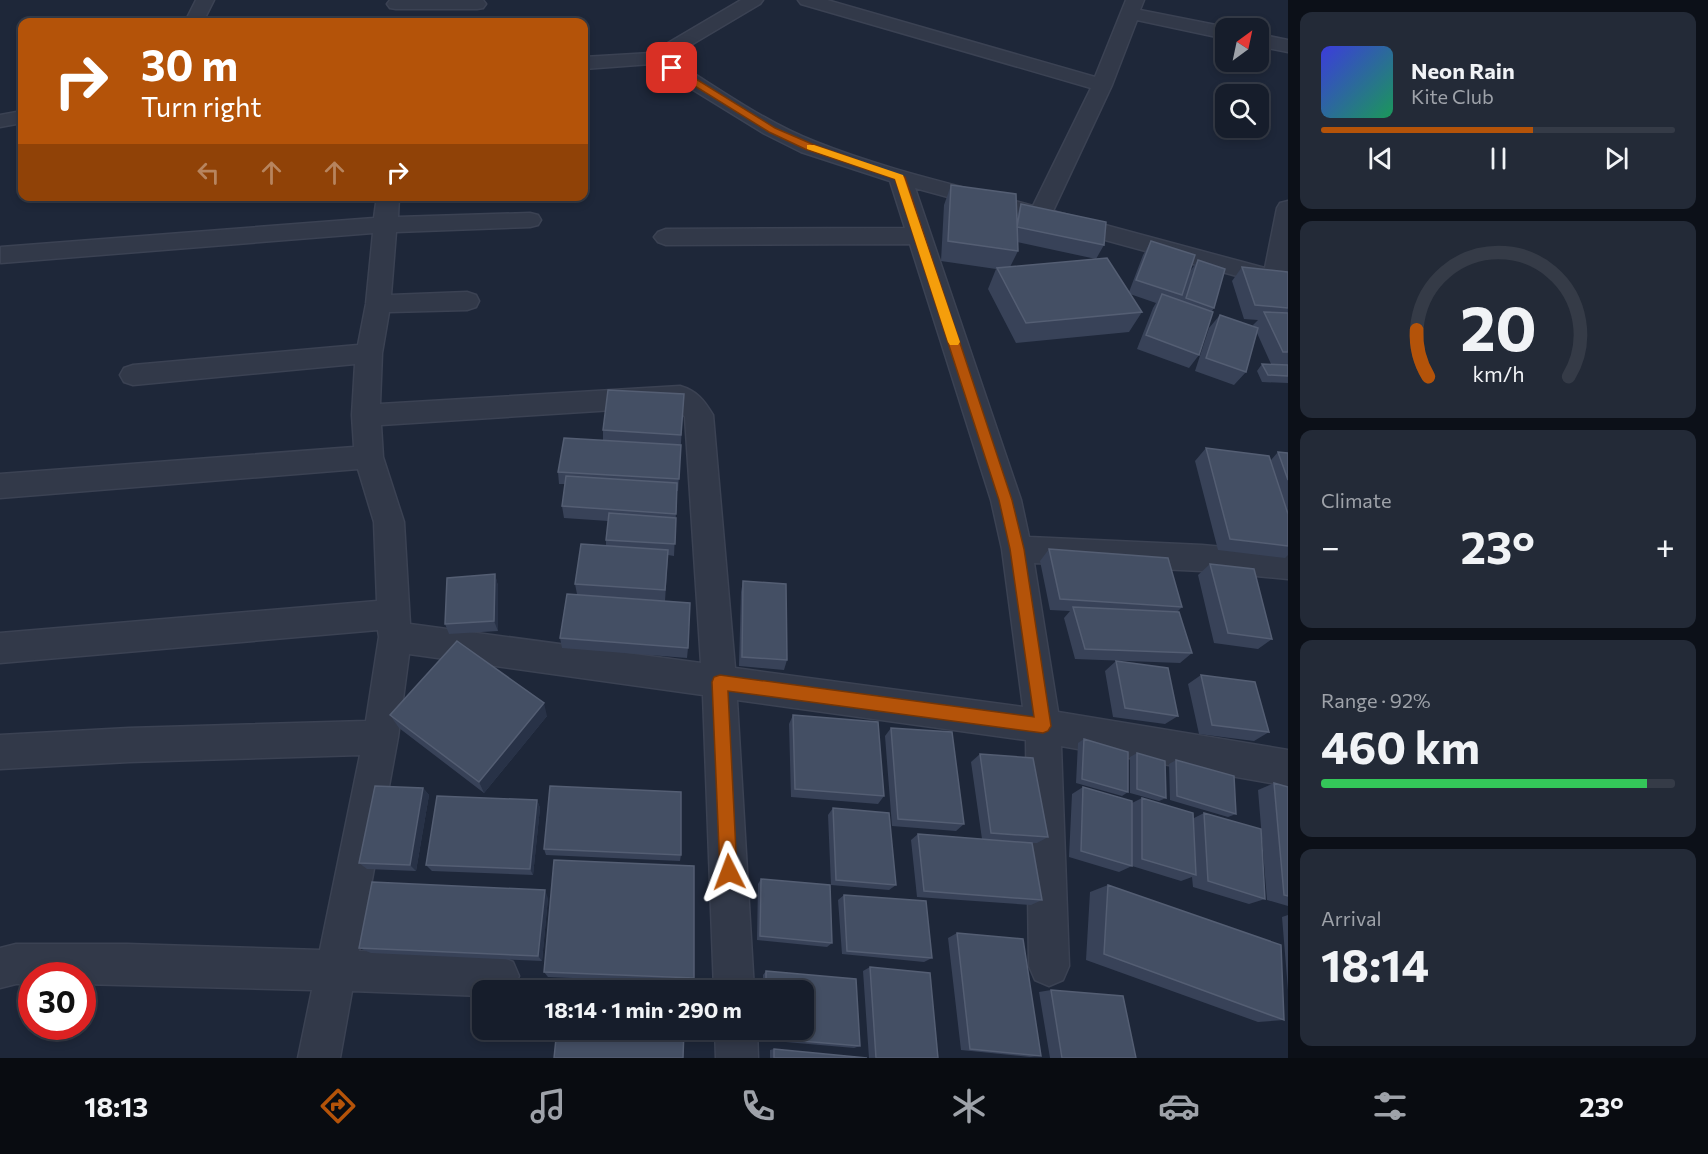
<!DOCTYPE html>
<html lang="en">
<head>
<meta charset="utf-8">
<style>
  :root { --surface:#161d2b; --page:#232a37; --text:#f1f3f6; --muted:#9ea2a9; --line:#353b47; --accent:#b45309 }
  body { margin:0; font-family:Commissioner,sans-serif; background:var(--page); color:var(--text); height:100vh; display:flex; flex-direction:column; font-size:22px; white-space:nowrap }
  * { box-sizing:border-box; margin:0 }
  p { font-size:20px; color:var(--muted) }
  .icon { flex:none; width:33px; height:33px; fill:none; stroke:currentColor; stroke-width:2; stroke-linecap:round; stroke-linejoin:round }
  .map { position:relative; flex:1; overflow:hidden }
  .details { display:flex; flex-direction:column; gap:12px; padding:12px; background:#0c1018; width:420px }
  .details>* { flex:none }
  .top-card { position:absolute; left:18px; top:18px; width:570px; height:183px; border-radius:12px; box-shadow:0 3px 9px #0003,0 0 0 2px var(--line); background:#b45309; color:#fff; overflow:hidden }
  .needle { width:39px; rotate:33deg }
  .controls { position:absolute; left:1215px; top:18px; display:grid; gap:12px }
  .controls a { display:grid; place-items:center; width:54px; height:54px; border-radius:12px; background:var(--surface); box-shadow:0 3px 9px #0003,0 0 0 2px var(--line); font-size:30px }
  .speed { position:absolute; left:18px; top:962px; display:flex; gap:12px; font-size:30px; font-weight:700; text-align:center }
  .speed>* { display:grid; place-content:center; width:78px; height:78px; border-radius:50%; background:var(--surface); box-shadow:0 3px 9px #0003,0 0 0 2px var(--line); line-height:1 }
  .speed .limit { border:9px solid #d22; background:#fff; color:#111 }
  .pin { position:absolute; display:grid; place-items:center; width:51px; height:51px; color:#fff; margin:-26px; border-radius:12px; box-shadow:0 3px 9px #0006 }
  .me { position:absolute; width:66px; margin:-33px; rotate:357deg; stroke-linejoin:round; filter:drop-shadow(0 0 4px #0008) }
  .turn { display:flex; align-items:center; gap:21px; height:126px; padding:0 24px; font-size:27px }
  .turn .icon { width:78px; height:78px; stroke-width:2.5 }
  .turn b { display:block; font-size:42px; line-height:51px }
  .lanes { display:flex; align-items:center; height:57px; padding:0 24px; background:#0003; justify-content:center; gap:30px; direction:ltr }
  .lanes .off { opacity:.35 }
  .big { font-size:45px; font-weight:700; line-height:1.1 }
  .details .card { flex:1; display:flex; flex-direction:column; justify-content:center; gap:9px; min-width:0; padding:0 21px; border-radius:12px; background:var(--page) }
  .details .dial { align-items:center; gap:0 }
  .dial svg { height:156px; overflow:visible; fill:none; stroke:var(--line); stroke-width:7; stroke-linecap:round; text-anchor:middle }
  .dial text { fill:var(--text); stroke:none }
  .song { display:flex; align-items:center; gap:18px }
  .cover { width:72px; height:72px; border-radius:9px; background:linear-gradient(135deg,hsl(240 70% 55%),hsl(150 70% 35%)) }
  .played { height:6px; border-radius:3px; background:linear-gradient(90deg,var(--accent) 60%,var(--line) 60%) }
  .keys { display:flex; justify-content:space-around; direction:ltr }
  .heat { display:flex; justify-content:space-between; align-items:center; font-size:33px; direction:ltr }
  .charge { height:9px; border-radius:4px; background:linear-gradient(90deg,#34c759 92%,var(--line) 0) }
  .trip { position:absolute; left:472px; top:980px; width:342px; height:60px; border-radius:12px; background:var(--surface); box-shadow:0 3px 9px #0003,0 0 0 2px var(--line); font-weight:700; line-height:60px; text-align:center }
  .tabs { display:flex; height:96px; justify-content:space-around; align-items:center; background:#090c11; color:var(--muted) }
  .tabs .icon { width:42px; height:42px }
  .tabs .on { color:var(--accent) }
  .tabs b { font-size:27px; color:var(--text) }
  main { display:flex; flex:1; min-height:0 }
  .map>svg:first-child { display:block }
</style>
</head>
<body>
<main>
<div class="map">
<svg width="1288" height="1058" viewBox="0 0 1288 1058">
  <rect width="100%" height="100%" fill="#1e2739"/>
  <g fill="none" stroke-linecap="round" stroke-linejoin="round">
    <g stroke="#3b4253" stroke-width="3">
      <path id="minor" d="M196,0H214L203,22H185Z
        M390,0H483L486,4L483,8L477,9H396L390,8L387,4Z
        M741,0H763L760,4L669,58C717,87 764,122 816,142C886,170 961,186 1033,206L1091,88L801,4L798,0H827L1095,77L1126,0H1144L1140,10L1231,28H1226V39L1137,20L1112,85L1053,211L1265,268L1277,208L1280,203L1288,201V290L915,188L1021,500L1029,537L1202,545L1288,553V579L1202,571L1034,563L1058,712L1288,750V786L1061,746L1069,966L1063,980L1049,986L1035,980L1029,966L1026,740L737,700L754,990H714L703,695L409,654L398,737L359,951L499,956L513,962L519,976L513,990H483V996L352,991L340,1058H298L312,990L82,984V975H32V984H16L0,988V948L16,944H127L320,950L360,755L129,762L0,769V735L129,728L366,721L379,637L378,630L0,663V633L377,601L374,522L358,469L0,498V474L354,447L352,415L355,364L133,385L124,382L120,375L124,368L133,365L358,345L366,304L373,233L1,263V247L374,218L377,196H399L398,217L530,213L538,215L541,220L538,225L530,227L396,232L391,295L467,292L476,295L479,301L476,307L467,310L389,312L382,353L380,404L680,386C697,391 704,400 713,415L735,668L1023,707L1002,549L991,500L910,244L666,245L658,242L654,237L658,232L666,229L905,228L890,181L801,152L765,134L651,64L584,69V57L651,53ZM676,406L685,417L701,663L410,624L404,522L383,457L381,425Z
        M1258,34L1288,40V52L1258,46Z
        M22,111V123L0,127V115Z
        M715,1029H757L758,1058H716Z"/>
    </g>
    <use href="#minor" fill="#323949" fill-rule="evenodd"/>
  </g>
  <path fill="#384258" d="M951,185L1017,215L1021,204L1104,245L1096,259L1017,242L1018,251L1010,267L1129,292L1143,255L1151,241L1189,273L1198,260L1214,308L1212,311L1199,355L1189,368L1137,349L1153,308L1156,303L1130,294L1142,312L1129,332L1016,343L988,289L996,269L941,261L944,205Z
    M1242,267L1288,272V383L1262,382L1257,371L1262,364H1271L1257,333L1246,372L1234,385L1195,371L1209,328L1220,315L1254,327L1253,325L1258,320L1244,319L1232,281Z
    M684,394L678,491H677L674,556L668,555L665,601L609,597L688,648L687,658L562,648L560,638L577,594L575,584L606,546V540L608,521L564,518L562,506L565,484H559L558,472L603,440V430Z
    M1206,448L1271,460L1278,452L1288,453V555L1285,558L1218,550L1195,461Z
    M1049,549L1182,607L1177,612L1192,653L1180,663L1075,659L1064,618L1070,611L1050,610L1040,561Z
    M1210,564L1272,639L1258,649L1214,643L1198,575Z
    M495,574L498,586V631L449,634L445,624Z
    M743,581L787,660L784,670L739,666L741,592Z
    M1116,661L1178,716L1165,724L1113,717L1105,671Z
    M1201,675L1269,732L1254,741L1199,734L1188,684Z
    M390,715L547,716L484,793L399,728Z
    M793,715L884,796L878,804L791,797L789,724Z
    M891,728L964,824L956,831L892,826L885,736Z
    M1084,739L1128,792L1122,796L1076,783L1078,743Z
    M1137,753L1166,798L1159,801L1130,793V757Z
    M980,754L1048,837L1037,843H1032L1042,900L1031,905L917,897L911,840L918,834L982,839L971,762Z
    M1176,760L1236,814L1228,817L1170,800L1169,764Z
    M1274,783L1288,787V906L1267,900L1258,790Z
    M1083,787L1132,803L1142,798L1194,818L1204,813L1265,899L1249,904L1193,887L1192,877L1181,881L1132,866L1119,872L1069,857L1072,794Z
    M423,788L429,795L416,871L367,869L359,863Z
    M537,800L540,808L533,875L432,871L426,865Z
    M833,808L896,885L889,890L831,885L828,815Z
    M544,849L681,855L680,861L546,855Z
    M761,879L832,943L827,947L757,940L758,884Z
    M1108,885L1284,1020L1258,1022L1086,960L1090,892Z
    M844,895L932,958L924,962L842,954L838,900Z
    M548,898L542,961L371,953L359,948Z
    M1288,915V990L1282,917Z
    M957,933L1041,1056L1030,1057L961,1050L948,938Z
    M870,967L938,1058H869L863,971Z
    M766,971L856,979L860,1046L854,1048L763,1040V1029H804V990H763V975Z
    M544,972L694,978L692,983L548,977Z
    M1051,990L1136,1058H1050L1039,992Z
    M774,1049L867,1058H770V1050Z"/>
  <path fill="#283247" d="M495,574L498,586V631L494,621Z
    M544,703L547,716L484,793L479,782Z
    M423,788L429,795L416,871L410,865Z
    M537,800L540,808L533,875L530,869Z
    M545,890L548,898L542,961L538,956Z"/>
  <path fill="#444f64" stroke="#545e73" stroke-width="1.5" d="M951,185L1016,194L1018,251L948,241Z
    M1021,204L1106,222L1104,245L1017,227Z
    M1151,241L1195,255L1182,295L1136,280Z
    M1107,258L1142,312L1026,323L997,268Z
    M1198,260L1225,269L1214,308L1186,298Z
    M1242,267L1288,272V308L1255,305Z
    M1162,294L1213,312L1199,355L1146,335Z
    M1264,312L1288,313V352H1283Z
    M1220,315L1258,328L1246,372L1206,358Z
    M1262,364L1288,365V376L1268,375Z
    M608,390L684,394L681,435L603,430Z
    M564,438L681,445L679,479L558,472Z
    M1206,448L1269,456L1288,514V546L1230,539Z
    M1278,452L1288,453V480Z
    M566,476L677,483L676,514L562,506Z
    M609,513L676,518L675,544L606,540Z
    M581,544L668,550L665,590L575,584Z
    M1049,549L1168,558L1182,607L1060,599Z
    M1210,564L1254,569L1272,639L1228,633Z
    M495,574L494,621L445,624L447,578Z
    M743,581L786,584L787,660L742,657Z
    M567,594L690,603L688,648L560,638Z
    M1073,607L1179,612L1192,653L1085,649Z
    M457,641L544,703L479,782L390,715Z
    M1116,661L1168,668L1178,716L1125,708Z
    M1201,675L1255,682L1269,732L1212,725Z
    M793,715L878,722L884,796L795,789Z
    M891,728L952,732L964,824L898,819Z
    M1084,739L1128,752V792L1082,779Z
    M1137,753L1165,761L1166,798L1137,789Z
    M980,754L1033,758L1048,837L991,833Z
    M1176,760L1234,776L1236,814L1177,796Z
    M1274,783L1288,787V896L1284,895Z
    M375,786L423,788L410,865L359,863Z
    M550,786L681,792V855L544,849Z
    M1083,787L1132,801V866L1081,851Z
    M437,796L537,800L530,869L426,865Z
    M1142,798L1193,813L1196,875L1142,859Z
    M833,808L889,813L896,885L836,880Z
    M1204,813L1261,829L1265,899L1208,881Z
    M918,834L1032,843L1042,900L924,891Z
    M554,860L694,866V978L544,972Z
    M761,879L830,885L832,943L760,936Z
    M372,882L545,890L538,956L359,948Z
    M1108,885L1281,945L1284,1020L1104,954Z
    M844,895L926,901L932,958L847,951Z
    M957,933L1023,939L1041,1056L970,1049Z
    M870,967L930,973L938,1058H876Z
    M766,971L856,979L860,1046L766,1038V1029H804V990H766Z
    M560,988L604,990H560Z
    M1051,990L1123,996L1136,1058H1062Z
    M557,1029H684L683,1058H554Z
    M774,1049L867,1058H774Z"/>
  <path fill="#b45309" stroke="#753606" stroke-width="1.5" d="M669,66H675L775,128L812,144L905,177L1012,500L1024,549L1051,726L1048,731L1043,733L728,691L737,872L735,878L729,880L722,878L720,872L712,682L714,677L720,675L1034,717L1010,549L999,500L895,179L805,149L769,132L669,70Z"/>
  <path fill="#f59e0b" d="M807,145H814L903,175L960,342L958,345H950L948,342L895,179L807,149Z"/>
</svg>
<div class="controls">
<a><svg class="needle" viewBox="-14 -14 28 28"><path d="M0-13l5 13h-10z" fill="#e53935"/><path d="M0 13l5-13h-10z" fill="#9ea2a9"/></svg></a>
<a><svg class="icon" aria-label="search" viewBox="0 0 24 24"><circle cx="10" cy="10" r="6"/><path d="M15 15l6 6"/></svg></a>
</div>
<div class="speed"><div class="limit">30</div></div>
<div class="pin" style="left:672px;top:68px;background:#d93025"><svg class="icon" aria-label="arrive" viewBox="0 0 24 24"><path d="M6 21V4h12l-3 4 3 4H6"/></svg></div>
<svg class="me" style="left:729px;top:872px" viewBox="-20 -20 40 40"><path d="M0-17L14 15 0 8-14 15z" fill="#b45309" stroke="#fff" stroke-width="4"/></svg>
<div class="trip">18:14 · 1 min · 290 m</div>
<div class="top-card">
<div class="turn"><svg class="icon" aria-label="right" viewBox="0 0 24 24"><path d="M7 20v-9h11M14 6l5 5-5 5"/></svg><div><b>30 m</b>Turn right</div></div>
<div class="lanes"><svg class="icon off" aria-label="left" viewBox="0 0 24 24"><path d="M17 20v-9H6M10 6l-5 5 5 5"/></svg><svg class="icon off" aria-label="ahead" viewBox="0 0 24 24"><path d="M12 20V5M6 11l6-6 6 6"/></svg><svg class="icon off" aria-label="ahead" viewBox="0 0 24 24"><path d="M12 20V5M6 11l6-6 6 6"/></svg><svg class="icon" aria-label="right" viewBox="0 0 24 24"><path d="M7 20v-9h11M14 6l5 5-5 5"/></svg></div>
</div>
</div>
<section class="details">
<div class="card">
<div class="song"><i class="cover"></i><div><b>Neon Rain</b><p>Kite Club</p></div></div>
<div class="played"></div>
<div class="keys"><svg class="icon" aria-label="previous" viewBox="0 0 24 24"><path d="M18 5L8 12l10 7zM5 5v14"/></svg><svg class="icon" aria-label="pause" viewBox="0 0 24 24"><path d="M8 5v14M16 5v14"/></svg><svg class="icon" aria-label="next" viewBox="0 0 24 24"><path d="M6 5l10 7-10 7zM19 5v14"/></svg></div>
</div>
<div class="card dial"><svg viewBox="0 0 100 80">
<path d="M14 69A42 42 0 1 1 86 69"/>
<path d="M14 69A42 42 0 0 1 8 45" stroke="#b45309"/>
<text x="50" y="56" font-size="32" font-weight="700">20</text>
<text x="50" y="72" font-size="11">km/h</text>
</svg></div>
<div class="card"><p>Climate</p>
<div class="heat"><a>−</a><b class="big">23°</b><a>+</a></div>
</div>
<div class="card"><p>Range · 92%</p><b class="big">460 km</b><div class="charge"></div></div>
<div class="card"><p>Arrival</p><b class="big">18:14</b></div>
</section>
</main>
<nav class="tabs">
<b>18:13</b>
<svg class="icon on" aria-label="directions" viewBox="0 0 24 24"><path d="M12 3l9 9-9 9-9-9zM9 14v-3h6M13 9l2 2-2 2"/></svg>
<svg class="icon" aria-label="music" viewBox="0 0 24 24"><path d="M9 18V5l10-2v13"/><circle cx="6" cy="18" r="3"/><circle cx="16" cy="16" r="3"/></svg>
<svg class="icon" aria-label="phone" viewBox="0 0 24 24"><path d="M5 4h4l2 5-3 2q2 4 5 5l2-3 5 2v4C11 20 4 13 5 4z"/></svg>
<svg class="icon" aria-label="climate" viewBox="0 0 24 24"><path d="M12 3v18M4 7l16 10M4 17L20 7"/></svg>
<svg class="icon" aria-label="car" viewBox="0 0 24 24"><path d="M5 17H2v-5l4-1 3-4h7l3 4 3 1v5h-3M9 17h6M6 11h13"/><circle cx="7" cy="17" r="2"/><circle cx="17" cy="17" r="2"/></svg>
<svg class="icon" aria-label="filters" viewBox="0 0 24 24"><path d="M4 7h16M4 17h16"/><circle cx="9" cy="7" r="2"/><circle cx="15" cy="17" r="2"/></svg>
<b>23°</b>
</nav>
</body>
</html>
